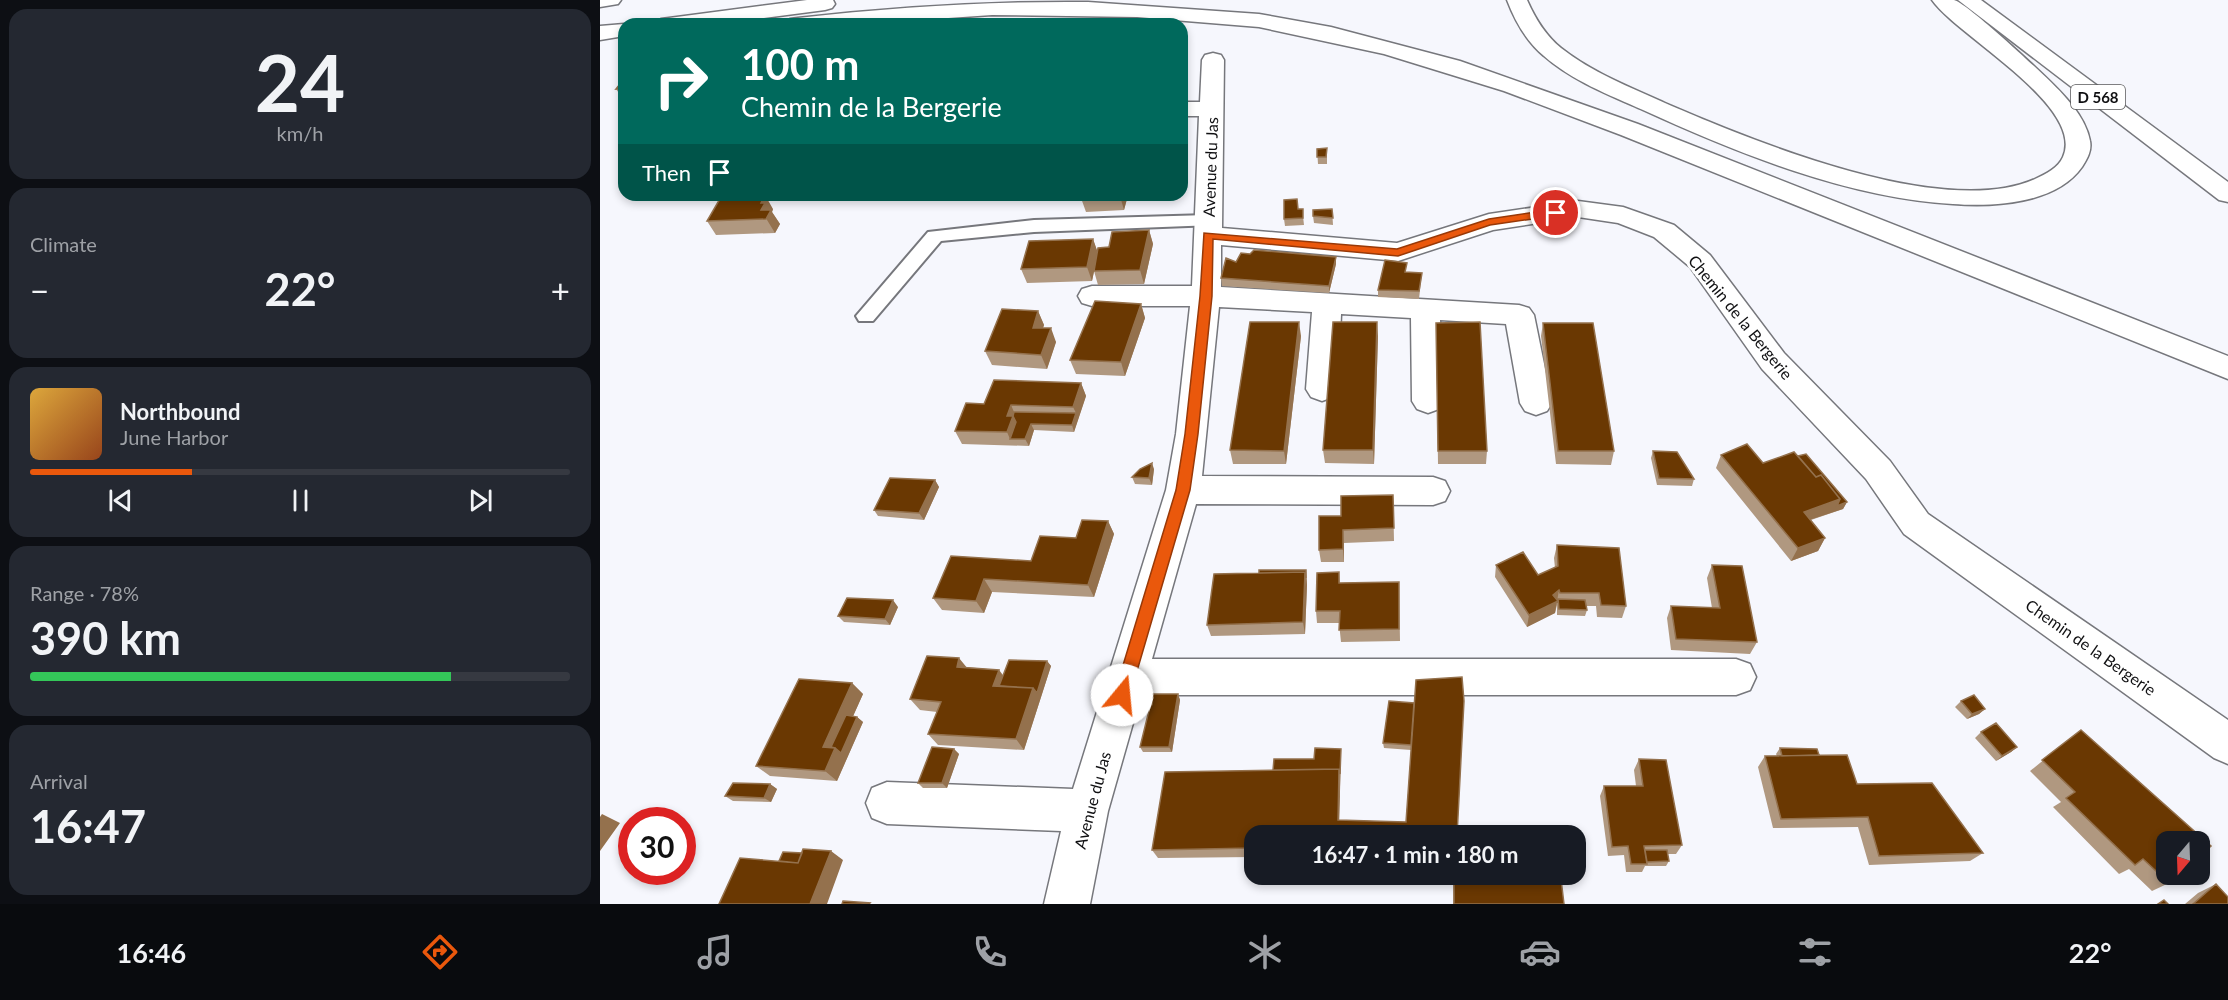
<!DOCTYPE html>
<html lang="en">
<head>
<meta charset="utf-8">
<style>
  :root { --surface:#171b24; --page:#242831; --text:#f1f3f6; --muted:#9ea1a6; --line:#363941; --accent:#ea580c }
  body { margin:0; font-family:Lato,sans-serif; background:var(--page); color:var(--text); height:100vh; display:flex; flex-direction:column; font-size:22px; white-space:nowrap }
  * { box-sizing:border-box; margin:0 }
  p { font-size:20px; color:var(--muted) }
  .icon { flex:none; width:33px; height:33px; fill:none; stroke:currentColor; stroke-width:2; stroke-linecap:round; stroke-linejoin:round }
  .map { position:relative; flex:1; overflow:hidden }
  .side { display:flex; flex-direction:column; gap:9px; padding:9px; background:#0d0f14; width:600px }
  .side>* { flex:none }
  .hud { position:absolute; left:18px; top:18px; width:570px; height:183px; border-radius:18px; box-shadow:0 3px 9px #0003; background:#00695c; color:#fff; overflow:hidden }
  .needle { width:39px; rotate:199deg }
  .tools { position:absolute; left:1556px; top:831px; display:grid; gap:12px }
  .tools a { display:grid; place-items:center; width:54px; height:54px; border-radius:12px; background:var(--surface); box-shadow:0 3px 9px #0003; font-size:30px }
  .speed { position:absolute; left:18px; top:807px; display:flex; gap:12px; font-size:30px; font-weight:700; text-align:center }
  .speed>* { display:grid; place-content:center; width:78px; height:78px; border-radius:50%; background:var(--surface); box-shadow:0 3px 9px #0003; line-height:1 }
  .speed .limit { border:9px solid #d22; background:#fff; color:#111 }
  .pin { position:absolute; display:grid; place-items:center; width:51px; height:51px; color:#fff; margin:-26px; border:3px solid #fff; border-radius:50%; box-shadow:0 2px 6px #0007 }
  .me { position:absolute; width:66px; margin:-33px; rotate:17deg; stroke-linejoin:round; filter:drop-shadow(0 0 4px #0008) }
  .turn { display:flex; align-items:center; gap:21px; height:126px; padding:0 24px; font-size:27px }
  .turn .icon { width:78px; height:78px; stroke-width:2.5 }
  .turn b { display:block; font-size:42px; line-height:51px }
  .then { display:flex; align-items:center; height:57px; padding:0 24px; background:#0003; gap:12px; font-size:22px }
  .big { font-size:45px; font-weight:700; line-height:1.1 }
  .side .tile { flex:1; display:flex; flex-direction:column; justify-content:center; gap:9px; min-width:0; padding:0 21px; border-radius:18px; background:var(--page) }
  .side .dial { align-items:center; gap:0 }
  .dial b { font-size:78px; line-height:1 }
  .song { display:flex; align-items:center; gap:18px }
  .cover { width:72px; height:72px; border-radius:9px; background:linear-gradient(135deg,hsl(40 70% 55%),hsl(20 70% 35%)) }
  .played { height:6px; border-radius:3px; background:linear-gradient(90deg,var(--accent) 30%,var(--line) 30%) }
  .keys { display:flex; justify-content:space-around; direction:ltr }
  .heat { display:flex; justify-content:space-between; align-items:center; font-size:33px; direction:ltr }
  .charge { height:9px; border-radius:4px; background:linear-gradient(90deg,#34c759 78%,var(--line) 0) }
  .trip { position:absolute; left:644px; top:825px; width:342px; height:60px; border-radius:18px; background:var(--surface); box-shadow:0 3px 9px #0003; font-weight:700; line-height:60px; text-align:center }
  .tab-bar { display:flex; height:96px; justify-content:space-around; align-items:center; background:#090b0e; color:var(--muted) }
  .tab-bar .icon { width:42px; height:42px }
  .tab-bar .active { color:var(--accent) }
  .tab-bar b { font-size:27px; color:var(--text) }
  main { display:flex; flex:1; min-height:0 }
  .map>svg:first-child { display:block }
</style>
</head>
<body>
<main>
<section class="side">
<div class="tile dial"><b>24</b><p>km/h</p></div>
<div class="tile"><p>Climate</p>
<div class="heat"><a>−</a><b class="big">22°</b><a>+</a></div>
</div>
<div class="tile">
<div class="song"><i class="cover"></i><div><b>Northbound</b><p>June Harbor</p></div></div>
<div class="played"></div>
<div class="keys"><svg class="icon" aria-label="previous" viewBox="0 0 24 24"><path d="M18 5L8 12l10 7zM5 5v14"/></svg><svg class="icon" aria-label="pause" viewBox="0 0 24 24"><path d="M8 5v14M16 5v14"/></svg><svg class="icon" aria-label="next" viewBox="0 0 24 24"><path d="M6 5l10 7-10 7zM19 5v14"/></svg></div>
</div>
<div class="tile"><p>Range · 78%</p><b class="big">390 km</b><div class="charge"></div></div>
<div class="tile"><p>Arrival</p><b class="big">16:47</b></div>
</section>
<div class="map">
<svg width="1628" height="904" viewBox="0 0 1628 904">
  <rect width="100%" height="100%" fill="#f6f7fd"/>
  <g fill="none" stroke-linecap="round" stroke-linejoin="round">
    <g stroke="#76777c" stroke-width="4">
      <path id="lane" d="M608,215L617,221L614,225L434,232L341,241L273,321H259L256,316L328,232L434,220Z"/>
    </g>
    <g stroke="#76777c" stroke-width="3">
      <path id="street" d="M613,53L621,55L624,60L622,228L797,243L889,214L978,201L1023,207L1074,225L1110,255L1184,353L1290,461L1328,514L1628,720V764L1614,758L1304,534L1266,479L1162,369L1090,267L1054,237L1018,223L978,217L893,230L798,261L621,245V287L919,305L929,308L934,315L952,403L947,411L936,415L925,411L920,403L906,324L840,320L844,401L839,409L828,413L817,409L812,401L811,318L741,314L738,389L733,397L722,401L711,397L706,389L712,312L619,307L602,476L833,477L845,481L850,491L845,501L833,505L596,504L552,659H1136L1150,664L1156,677L1150,690L1136,695H541L508,811L490,904H444L461,831L287,824L272,818L266,803L272,788L287,782L473,789L566,490L576,434L590,306H492L482,303L478,296L482,289L492,286H592L599,116H582V102H600L602,60L605,55Z"/>
    </g>
    <g stroke="#76777c" stroke-width="3">
      <path id="primary" d="M1358,0H1381L1628,182V202L1619,200Z"/>
    </g>
    <g stroke="#76777c" stroke-width="3">
      <path id="highway" d="M0,0H21L18,4L0,7Z
        M207,0H233L235,4L232,8L225,10L119,24H58L61,19L69,18Z
        M907,0H927C935,18 945,35 961,48C991,72 1030,87 1065,103C1153,141 1343,220 1435,179C1446,174 1458,168 1463,157C1486,106 1356,35 1332,0C1338,0 1348,0 1354,0C1366,3 1422,55 1434,66C1455,86 1485,112 1490,141C1492,151 1487,159 1482,167C1456,204 1394,207 1353,204C1248,198 1137,153 1043,110C1009,95 971,80 944,56C926,41 915,21 907,0Z
        M488,2L659,14L731,27L860,61L1038,124L1628,356V379L1021,135L904,91L784,54L659,27L537,17L392,15L261,24H187L190,19L198,18C295,7 391,1 488,2Z
        M24,24V36L0,40V26Z"/>
    </g>
    <use href="#lane" fill="#fff" fill-rule="evenodd"/>
    <use href="#street" fill="#fff" fill-rule="evenodd"/>
    <use href="#primary" fill="#fff" fill-rule="evenodd"/>
    <use href="#highway" fill="#fff" fill-rule="evenodd"/>
  </g>
  <path fill="#b09880" d="M24,79V100L16,89Z
    M727,148V164H718L717,149Z
    M482,195H528L524,210L486,212L481,198Z
    M173,209L172,212L180,224L175,233L116,235L107,221Z
    M698,209L703,216L704,225L685,226L684,219Z
    M732,209L733,225L714,223L713,216Z
    M549,230L553,244L544,284L498,285L494,271L492,281L427,283L421,269L493,239L497,251Z
    M650,254L736,264L729,293L622,286L621,278L636,262Z
    M806,272L822,273L819,299L778,297V290Z
    M541,304L545,318L525,376L476,374L470,360Z
    M438,311L444,325L443,328L456,342L447,369L392,365L385,351Z
    M836,323L887,451L886,464H838Z
    M943,323L1014,451L1011,465L956,464L941,336Z
    M701,336L686,464H633L630,450Z
    M778,336L774,464L725,463L723,450Z
    M481,383L486,396L474,432L434,430L429,446L362,444L355,431L384,404Z
    M1053,451L1094,479L1092,486L1057,485L1051,458Z
    M1121,455L1163,463L1198,456L1247,502L1243,509L1211,520L1225,538L1218,551L1191,561L1116,468Z
    M554,469L552,485L535,484L532,477Z
    M335,480L339,487L324,520L278,516L274,510Z
    M793,495L794,541L744,543V562H721L719,550L741,516Z
    M508,521L514,534L494,597L392,592L384,613L342,610L333,598L431,561Z
    M957,545L1026,606L1022,618L997,617L996,606H986L987,610L985,616L957,615V605L955,613L927,627L895,577L896,565L938,575L955,568L954,558Z
    M1112,565L1157,642L1150,654L1071,650L1067,618L1071,606L1112,608L1107,578Z
    M706,570L707,585L705,634L611,636L607,625L659,573Z
    M739,572L740,583L799,582L800,641L741,642L739,623H717L716,611Z
    M298,607L290,625L244,622L238,616Z
    M447,661L451,666L424,750L338,745L328,734L337,712L320,710L310,699L366,667L399,670L403,675Z
    M252,683L263,694L253,716L257,717L263,722L237,781L170,776L156,766Z
    M578,694L580,700L572,752H543L540,747Z
    M789,701L857,836H654V857L558,858L552,850L673,770L714,759L741,749V754L739,820L806,822L811,750L784,748L783,743Z
    M1361,701L1385,709L1379,714L1367,719L1355,707Z
    M1481,730L1569,883L1552,891L1529,869L1519,874L1453,807L1461,802L1430,771Z
    M1381,732L1417,747L1411,752L1396,761L1375,738Z
    M1180,748L1219,755L1257,784L1383,853L1370,861L1269,865L1258,827L1173,828L1158,767L1165,756H1177L1176,754Z
    M354,749L359,754L347,788H323L318,783Z
    M1039,759L1082,845L1076,854H1067L1069,861L1066,866H1045L1042,872H1026L1024,855L1008,856L1000,796L1004,786H1036L1034,770Z
    M170,784L177,789L171,802L133,801L125,796Z
    M853,874H932V878L964,904H853Z
    M1616,884L1628,904H1585L1598,893Z"/>
  <path fill="#94714d" d="M165,195L173,209L172,212L180,224L175,233L161,210V203Z
    M521,195H528L524,210L520,196Z
    M549,230L553,244L544,284L540,270Z
    M493,239L498,253L492,281L487,267Z
    M736,257V264L729,293V286Z
    M541,304L545,318L525,376L521,362Z
    M438,311L444,325L438,342L433,328Z
    M699,322L701,336L686,464L684,451Z
    M777,322L778,336L774,464L773,450Z
    M451,328L456,342L447,369L441,355Z
    M481,383L486,396L474,432L472,425L476,413L473,407Z
    M411,405L417,419L410,439L407,432V416Z
    M431,424L434,430L429,446L425,439Z
    M552,463L554,469L552,485L549,478Z
    M335,480L339,487L324,520L319,513Z
    M1240,499L1247,502L1243,509L1197,524L1204,512Z
    M508,521L514,534L494,597L488,585Z
    M743,530L744,543V562L743,549Z
    M1225,538L1218,551L1191,561L1198,548Z
    M706,570L707,585L705,634L703,622Z
    M384,579L392,592L384,613L376,601Z
    M959,590L955,613L927,627L929,615Z
    M293,600L298,607L290,625L285,619Z
    M359,658L368,669L357,667Z
    M447,661L451,666L424,750L416,739L433,688Z
    M399,670L407,682L403,692L393,686Z
    M252,683L263,694L238,750L257,717L263,722L237,781L225,771L223,747Z
    M578,694L580,700L572,752L569,747Z
    M1385,709L1379,714L1367,719L1372,714Z
    M1417,747L1411,752L1396,761L1402,756Z
    M354,749L359,754L347,788L342,783Z
    M741,749V754L739,829L738,820Z
    M170,784L177,789L171,802L164,798Z
    M2,814L20,823L0,851V817Z
    M231,851L243,860L227,904H210Z"/>
  <path fill="#6a3802" stroke="#94714d" stroke-width="1.5" d="M24,79V88L16,89Z
    M727,148L726,157H717V149Z
    M165,195L161,203H165L161,210H171L166,219L107,221L121,197Z
    M482,195H521L520,196L481,198Z
    M697,199L698,209H703V218L684,219V200Z
    M732,209L733,218L713,216V210Z
    M549,230L540,270L494,271L498,248L509,247L512,232Z
    M493,239L487,267L421,269L429,241Z
    M654,250L736,257L729,286L621,278L626,258L636,262L641,253L650,254Z
    M785,260L807,263L805,272L822,273L819,291L778,290Z
    M495,301L541,304L521,362L470,360Z
    M402,309L438,311L433,328H451L441,355L385,351Z
    M650,322H699L684,451L630,450Z
    M733,322H777L773,450H723Z
    M880,322L887,451H838L836,323Z
    M943,323H993L1014,451H958Z
    M394,380L481,383L473,407L411,405L407,416H413L407,432L355,431L366,403L384,404Z
    M414,412L476,413L472,425L431,424L425,439H410L416,422L413,416Z
    M1147,444L1163,463L1194,452L1216,477L1221,475L1240,499L1204,512L1225,538L1198,548L1121,455Z
    M1053,451L1077,452L1094,479L1059,478Z
    M1206,454L1247,502L1237,506L1240,499L1221,475L1216,477L1198,456Z
    M552,463L549,478L532,477L540,469Z
    M290,478L335,480L319,513L274,510Z
    M793,495L794,528L743,530V549L719,550V516H741V496Z
    M482,520L508,521L488,585L384,579L376,601L333,598L351,556L431,561L440,536L476,538Z
    M957,545L1019,548L1026,606L1001,605L999,593H960L959,590L953,595L958,601L929,615L896,565L923,552L938,575L958,566Z
    M1112,565L1142,566L1157,642L1076,639L1071,606L1120,608Z
    M659,570H706V578L705,572L659,573Z
    M705,572L703,622L607,625L614,574Z
    M739,572V583L799,582V629L739,630L740,611H716L717,573Z
    M247,598L293,600L285,619L238,616Z
    M958,599L985,600L987,610L959,609Z
    M327,656L359,658L357,667L399,670L393,686L433,688L416,739L328,734L341,702L310,699Z
    M409,660L447,661L437,693L433,688L399,686Z
    M862,677L864,701L857,836H654V848L552,850L565,772L739,769L738,820L806,822L816,680Z
    M199,679L252,683L223,747L235,748L225,771L156,766Z
    M553,694H578L569,747H540Z
    M1374,695L1385,709L1372,714L1361,701Z
    M789,701L814,703L811,745L783,743Z
    M246,715L257,717L241,753L235,748L231,747Z
    M1396,723L1417,747L1402,756L1381,732Z
    M1481,730L1611,846L1599,857V842H1566V874H1579L1569,883L1543,859L1535,865L1466,798L1475,792L1442,760Z
    M332,747L354,749L342,783H318Z
    M715,748L741,749L740,774L739,769L673,770L674,759H714Z
    M1180,748L1217,749L1219,755L1182,756Z
    M1247,755L1257,784L1332,783L1383,853L1279,856L1268,817L1181,819L1165,756Z
    M1039,759L1066,760L1082,845L1044,846L1047,864H1031L1028,846L1012,847L1004,786H1043Z
    M133,783L170,784L164,798L125,796Z
    M203,849L231,851L210,904H119L140,858L198,863Z
    M1045,850H1067L1069,861L1047,862Z
    M183,852L202,853L198,863L179,861Z
    M854,874H895V877L961,879L964,904H854Z
    M895,874H932V878L895,877Z
    M1616,884L1628,897V904H1593Z
    M1564,900L1568,904H1558Z
    M243,901L270,903L269,904H242Z"/>
  <path fill="#ea580c" stroke="#983908" stroke-width="1.5" d="M956,209L960,210V215L890,225L798,256L613,239L612,296L598,434L590,490L530,695L527,701L522,703L516,701L514,695L576,490L585,434L600,296L604,233L797,249L889,219Z"/>
  <g text-anchor="middle" dominant-baseline="central" stroke-width="6" stroke-linejoin="round" paint-order="stroke">
    <rect fill="#fff" stroke="#585859" stroke-width="1.5" x="1471" y="85" width="54" height="24" rx="4.5"/>
    <g font-size="15" font-weight="bold" fill="#101012">
      <text x="1498" y="97">D 568</text>
    </g>
    <g font-size="16" fill="#101012" stroke="#fff">
      <text transform="translate(610 167) rotate(-88)">Avenue du Jas</text>
      <text transform="translate(1141 317) rotate(51)">Chemin de la Bergerie</text>
      <text transform="translate(1491 647) rotate(35)">Chemin de la Bergerie</text>
      <text transform="translate(492 800) rotate(-75)">Avenue du Jas</text>
    </g>
  </g>
</svg>
<div class="tools">
<a><svg class="needle" viewBox="-14 -14 28 28"><path d="M0-13l5 13h-10z" fill="#e53935"/><path d="M0 13l5-13h-10z" fill="#9ea1a6"/></svg></a>
</div>
<div class="speed"><div class="limit">30</div></div>
<div class="pin" style="left:956px;top:213px;background:#d93025"><svg class="icon" aria-label="arrive" viewBox="0 0 24 24"><path d="M6 21V4h12l-3 4 3 4H6"/></svg></div>
<svg class="me" style="left:522px;top:695px" viewBox="-20 -20 40 40"><circle r="19" fill="#fff"/><path d="M0-13L10 11 0 6-10 11z" fill="#ea580c"/></svg>
<div class="trip">16:47 · 1 min · 180 m</div>
<div class="hud">
<div class="turn"><svg class="icon" aria-label="right" viewBox="0 0 24 24"><path d="M7 20v-9h11M14 6l5 5-5 5"/></svg><div><b>100 m</b>Chemin de la Bergerie</div></div>
<div class="then">Then<svg class="icon" aria-label="arrive" viewBox="0 0 24 24"><path d="M6 21V4h12l-3 4 3 4H6"/></svg></div>
</div>
</div>
</main>
<nav class="tab-bar">
<b>16:46</b>
<svg class="icon active" aria-label="directions" viewBox="0 0 24 24"><path d="M12 3l9 9-9 9-9-9zM9 14v-3h6M13 9l2 2-2 2"/></svg>
<svg class="icon" aria-label="music" viewBox="0 0 24 24"><path d="M9 18V5l10-2v13"/><circle cx="6" cy="18" r="3"/><circle cx="16" cy="16" r="3"/></svg>
<svg class="icon" aria-label="phone" viewBox="0 0 24 24"><path d="M5 4h4l2 5-3 2q2 4 5 5l2-3 5 2v4C11 20 4 13 5 4z"/></svg>
<svg class="icon" aria-label="climate" viewBox="0 0 24 24"><path d="M12 3v18M4 7l16 10M4 17L20 7"/></svg>
<svg class="icon" aria-label="car" viewBox="0 0 24 24"><path d="M5 17H2v-5l4-1 3-4h7l3 4 3 1v5h-3M9 17h6M6 11h13"/><circle cx="7" cy="17" r="2"/><circle cx="17" cy="17" r="2"/></svg>
<svg class="icon" aria-label="filters" viewBox="0 0 24 24"><path d="M4 7h16M4 17h16"/><circle cx="9" cy="7" r="2"/><circle cx="15" cy="17" r="2"/></svg>
<b>22°</b>
</nav>
</body>
</html>
